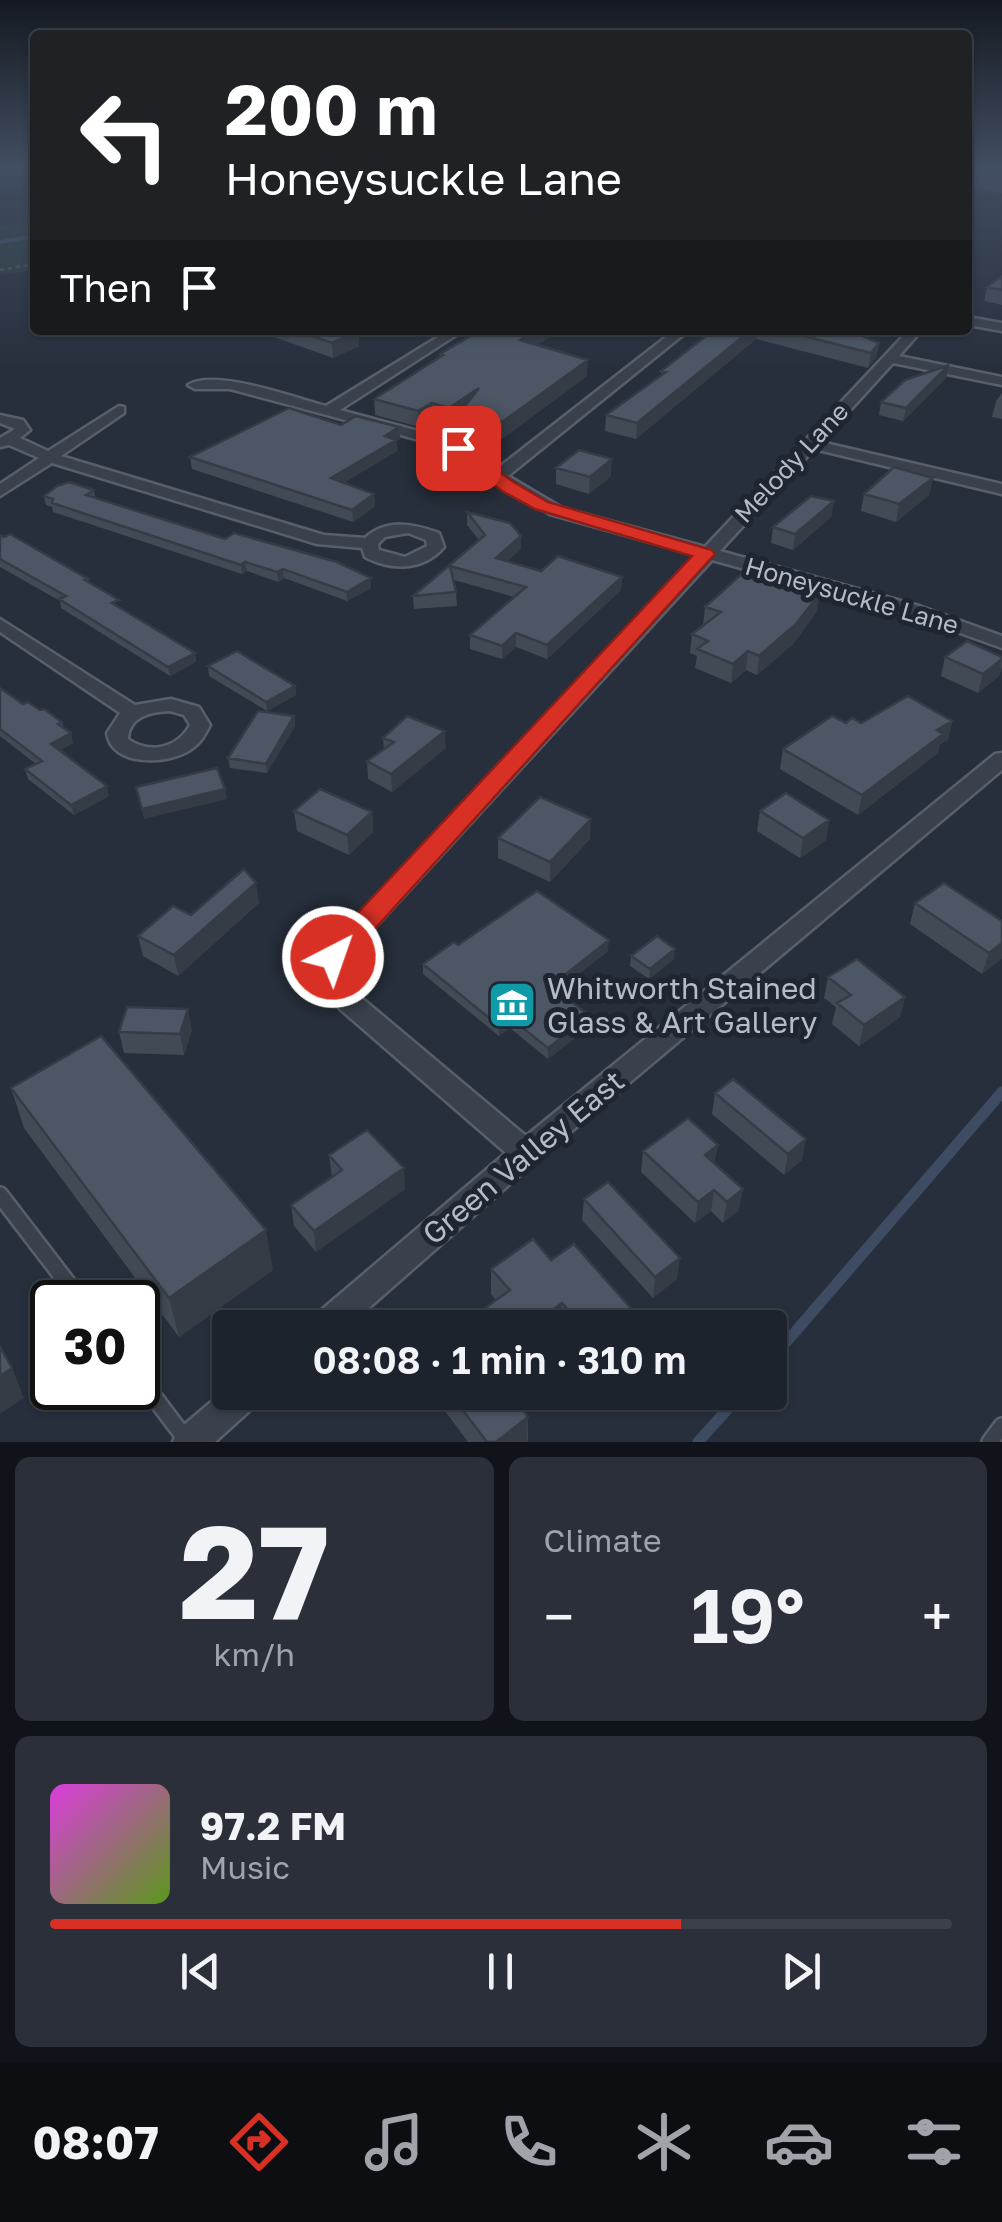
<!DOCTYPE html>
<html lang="en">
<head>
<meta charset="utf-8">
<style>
  :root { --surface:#1d232d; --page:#2a2f39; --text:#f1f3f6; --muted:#a0a4aa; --line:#3b4049; --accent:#d93025 }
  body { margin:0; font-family:"Golos Text",sans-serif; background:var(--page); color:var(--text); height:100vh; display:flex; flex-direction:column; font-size:38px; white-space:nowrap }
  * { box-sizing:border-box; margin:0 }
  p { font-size:32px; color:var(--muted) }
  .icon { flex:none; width:55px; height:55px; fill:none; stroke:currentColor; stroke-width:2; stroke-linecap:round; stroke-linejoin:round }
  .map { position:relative; height:1442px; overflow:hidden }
  .sheet { display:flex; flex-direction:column; gap:15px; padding:15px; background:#101319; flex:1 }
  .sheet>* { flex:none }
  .hud { position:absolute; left:30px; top:30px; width:942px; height:305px; border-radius:10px; box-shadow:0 2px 8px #0004,0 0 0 2px var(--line); background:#202124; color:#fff; overflow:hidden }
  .speed { position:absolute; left:30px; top:1280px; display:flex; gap:20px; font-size:50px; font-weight:700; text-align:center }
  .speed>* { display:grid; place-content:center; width:130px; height:130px; border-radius:50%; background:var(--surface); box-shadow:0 2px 8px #0004,0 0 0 2px var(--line); line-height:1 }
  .speed .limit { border:5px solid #111; border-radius:15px; background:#fff; color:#111 }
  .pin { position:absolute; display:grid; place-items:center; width:85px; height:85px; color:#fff; margin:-42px; border-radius:20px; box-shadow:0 5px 15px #0006 }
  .me { position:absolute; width:110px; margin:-55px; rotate:41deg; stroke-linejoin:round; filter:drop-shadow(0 0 8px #0008) }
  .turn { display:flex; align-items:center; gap:35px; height:210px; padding:0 30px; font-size:45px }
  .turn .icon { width:130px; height:130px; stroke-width:2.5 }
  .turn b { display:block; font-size:70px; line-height:85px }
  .then { display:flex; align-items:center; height:95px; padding:0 30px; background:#0003; gap:20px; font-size:38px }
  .big { font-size:75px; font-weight:600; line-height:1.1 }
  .sheet .widget { flex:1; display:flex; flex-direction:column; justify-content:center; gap:15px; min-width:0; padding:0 35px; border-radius:15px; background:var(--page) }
  .sheet .dial { align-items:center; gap:0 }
  .dial b { font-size:130px; line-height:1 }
  .song { display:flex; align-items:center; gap:30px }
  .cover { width:120px; height:120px; border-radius:15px; background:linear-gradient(135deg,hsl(300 70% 55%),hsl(90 70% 35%)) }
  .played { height:10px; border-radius:5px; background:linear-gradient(90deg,var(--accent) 70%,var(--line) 70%) }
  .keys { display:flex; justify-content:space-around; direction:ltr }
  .heat { display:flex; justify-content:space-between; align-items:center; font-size:55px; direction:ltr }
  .sheet .tiles { flex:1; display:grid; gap:15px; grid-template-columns:1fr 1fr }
  .widget:last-child { grid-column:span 2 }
  .trip { position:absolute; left:212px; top:1310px; width:575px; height:100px; border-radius:10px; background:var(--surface); box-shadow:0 2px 8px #0004,0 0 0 2px var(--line); font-weight:600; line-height:100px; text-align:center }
  .menu { display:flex; height:160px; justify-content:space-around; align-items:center; background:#0c0e12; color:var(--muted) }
  .menu .icon { width:70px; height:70px }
  .menu .selected { color:var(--accent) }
  .menu b { font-size:45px; color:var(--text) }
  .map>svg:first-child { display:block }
</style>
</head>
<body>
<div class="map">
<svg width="1002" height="1442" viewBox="0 0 1002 1442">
  <rect width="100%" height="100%" fill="#272f3c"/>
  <path fill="#2c3d3f" d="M35,221V270L0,275V226Z"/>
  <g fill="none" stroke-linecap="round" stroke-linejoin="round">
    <path stroke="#3e4c63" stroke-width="4" d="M0,242L35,236"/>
    <path stroke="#3e4c63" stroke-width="11" d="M770,1361L1002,1092
      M698,1442L743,1392"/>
    <g stroke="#585f6a" stroke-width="20">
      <path id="service" d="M0,1195L82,1302
        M138,1376L188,1442
        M990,1442L1002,1426"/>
    </g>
    <g stroke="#585f6a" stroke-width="5">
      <path id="minor" d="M968,317L1002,323V331L968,325Z
        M417,330H464L340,410L448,439L498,468L675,330H689L508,476L562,508L705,547L909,330H922L899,356L1002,377V385L893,363L821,442L1002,484V494L814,449L720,551L919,606L1002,636V648L907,614L712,560L344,961L340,972L358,995L526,1136L995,754L1002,753V770L536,1161L346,1328H308L312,1318L506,1153L340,1009L315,973L321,957L697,555L550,514L438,445L230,389H195L188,385C215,368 295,398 326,406L438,337Z
        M119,406L124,407V413L61,456L324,535L365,538C387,518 414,524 439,533L444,547C423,571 392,571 365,557L362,548L317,544L52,463L0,496V484L39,458L9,445L0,447V438L15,429L0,423V415L23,420L30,430L20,438L48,451ZM408,533L426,540L427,546L405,557L379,550L378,544L385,537Z
        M0,619L135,705L171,699L199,707L210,725C205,735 200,744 190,750C168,765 111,767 107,733L120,713L0,632ZM170,711L184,715L190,725C177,749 149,754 128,739C129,716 151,712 170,711Z
        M230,1386V1392H263L258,1403L215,1442H173L178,1430Z"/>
    </g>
    <path stroke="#4a5a5e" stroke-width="2.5" stroke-dasharray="4 4" stroke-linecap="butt" d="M0,270L35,264"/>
    <use href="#service" stroke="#3a414c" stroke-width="15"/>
    <use href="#minor" fill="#3a414c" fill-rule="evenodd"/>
  </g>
  <path fill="#424a56" d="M968,167H1002V193L968,186Z
    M1002,276V305L984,301L987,287Z
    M274,330H355L359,346L333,358L274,337Z
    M714,330H848L879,343L876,358L868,368L756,339L636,439L605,431L606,415L661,376V371Z
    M537,345L587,376L502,439L461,427V416L450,424L432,419L419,427L375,415L374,399L440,357V354Z
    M949,365L946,378L903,421L879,415L881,402Z
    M1002,393V419L992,417L996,401Z
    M341,425L399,427L400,439L396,441L397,451L343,483L374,494L375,506L353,522L192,469L190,457Z
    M556,468L611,476L589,494L556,484Z
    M933,478L929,495L896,522L861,511L864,494Z
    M94,490L95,498L371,588L347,601L284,578L278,582L247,571L242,574L53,512L52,507L46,505L44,496Z
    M834,501L831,517L793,550L771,543L773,527Z
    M467,512L521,536V549L507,561L541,571L622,577L621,590L547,659L516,647L502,659L470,649V635L514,597L454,580L456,592L457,606L414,609L413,596L479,540L467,525Z
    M0,535L88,579L89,583L120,608L195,653L196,662L170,676L61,608L60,601L0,567Z
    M705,607L817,611L794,643L757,675L746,670L731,683L695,668L697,656L690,653L692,634L703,625Z
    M945,657H1002V666L999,676L978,693L941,676Z
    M208,666L295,686L296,695L267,711L209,676Z
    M0,688L23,704L62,722L64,728L73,743L60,750L109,796L74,815L28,779L25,769L36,764L0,736Z
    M294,716L295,726L267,773L230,768L228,758Z
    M952,721L948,740L940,744L938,753L858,815L780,769L783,749L846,723Z
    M383,738L446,748L392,792L368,779L367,761L384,749Z
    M294,811L372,812L373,832L349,855L297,831Z
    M760,811L829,820L826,840L800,858L757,831Z
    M498,838L590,839L550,882L498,858Z
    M259,903L178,976L143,956L138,936L191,915Z
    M915,903L1002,921L982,974L910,924Z
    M458,945L608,951L557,991L590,1026L548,1059L510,1028L499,1036L423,974V964Z
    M631,956L674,959L649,979L630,966Z
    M828,977L905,997L900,1017L859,1046L832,1024L836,1007L824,998Z
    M192,1030L184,1055L124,1053L119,1032Z
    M11,1088L273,1270L179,1337L24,1128Z
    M715,1093L802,1160L784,1175L712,1114Z
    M643,1151L715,1164L739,1210L723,1223L711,1211L695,1223L641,1172Z
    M329,1155L405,1189L316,1252L294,1226L291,1205L332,1177Z
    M584,1199L677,1279L653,1298L582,1220Z
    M551,1260L635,1313L634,1328H458L496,1300L491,1294V1269Z
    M431,1392H509L528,1417V1441L468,1442Z"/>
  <path fill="#363c46" d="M537,330H562L520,355V340Z
    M751,330H757L756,339L636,439L637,423Z
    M359,331V346L333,358L332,343Z
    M879,343L876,358L868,368L871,353Z
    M588,360L587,376L502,439V422Z
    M949,365L946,378L903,421L906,408Z
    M479,388L461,411V416L450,424L449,408Z
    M432,403V419L419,427L418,411Z
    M399,427L400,439L396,441L397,451L332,490L331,478L385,436Z
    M612,459L611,476L589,494L590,477Z
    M933,478L929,495L896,522L899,504Z
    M374,494L375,506L353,522L352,510Z
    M834,501L831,517L793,550L795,534Z
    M521,536V549L496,571V558Z
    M245,562L247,571L242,574L241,565Z
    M283,569L284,578L278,582L277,572Z
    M622,577L621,590L547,659V645Z
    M371,578V588L347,601V592Z
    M820,593L817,611L794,643L757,675L759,656Z
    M516,633V647L502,659V646Z
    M748,651L746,670L731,683L733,664Z
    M195,653L196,662L170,676L168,667Z
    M1002,659L999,676L978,693L983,674Z
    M295,686L296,695L267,711L266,702Z
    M294,716L295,726L267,773L266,764Z
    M952,721L948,740L940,744L938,753L858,815L862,795L937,730Z
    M445,731L446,748L392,792L391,774Z
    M71,733L73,743L53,754L51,744Z
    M107,786L109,796L74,815L71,805Z
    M225,789L227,799L144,819L142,809Z
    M372,812L373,832L349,855L347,835Z
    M591,819L590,839L550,882V862Z
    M829,820L826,840L800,858L803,838Z
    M256,883L259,903L178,976L174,955Z
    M609,940L608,951L550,997L551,986Z
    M1002,943V959L982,974L989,953Z
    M675,949L674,959L649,979L650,969Z
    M905,997L900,1017L859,1046L864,1025Z
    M188,1009L192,1030L184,1055L180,1034Z
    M590,1016V1026L548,1059V1048Z
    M510,1018V1028L499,1036V1026Z
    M806,1139L802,1160L784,1175L788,1154Z
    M718,1145L714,1166L705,1155Z
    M404,1168L405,1189L316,1252L314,1231Z
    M743,1189L739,1210L723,1223L727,1202Z
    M714,1190L711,1211L695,1223L698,1202Z
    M266,1230L273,1270L179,1337L169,1298Z
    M680,1258L677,1279L653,1298L655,1277Z
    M562,1303L560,1328H529Z
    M635,1313L634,1328H616Z
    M12,1368L24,1398L0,1414V1376Z
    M528,1417L527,1442H496Z"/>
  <path fill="#4d5664" stroke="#363c46" stroke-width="2.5" d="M968,167H1002V180L968,174Z
    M1002,276V290L987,287Z
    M295,330H355L359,331L332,343Z
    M481,330H537L520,340L588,360L502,422L461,411L479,388L449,408L432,403L418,411L374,399L443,355L440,354Z
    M714,330H751L637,423L606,415L666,372L661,371Z
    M780,330H848L879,343L871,353Z
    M949,365L906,408L881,402L905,380Z
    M289,408L341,425L356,416L399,427L385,436L396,440L331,478L374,494L352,510L190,457Z
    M579,450L612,459L590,477L556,468Z
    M894,467L933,478L899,504L864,494Z
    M69,482L94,490L86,495L225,539L234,533L337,562L371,578L347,592L283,569L277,572L245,562L241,565L52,503L53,499L44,496L57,486Z
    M811,496L834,501L795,534L773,527Z
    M467,512L510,523L521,536L496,558L541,571L558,556L622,577L547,645L516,633L502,646L470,635L526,587L450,566L456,592L413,596L485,535Z
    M10,534L88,579L85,580L119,600L112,603L195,653L168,667L59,599L66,596L0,559V535L4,537Z
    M745,571L820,593L796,624L759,656L748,651L733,664L697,649L708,641L692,634L721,612L705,607Z
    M967,641L1002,657V659L983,674L945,657Z
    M237,651L295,686L266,702L208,666Z
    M0,688L23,704L28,702L40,710L44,709L62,722L58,724L71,733L51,744L107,786L71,805L25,769L42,761L0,729Z
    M908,696L952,721L937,730L943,734L862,795L783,749L832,716L846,723L852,718L861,723Z
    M258,711L294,716L266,764L228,758Z
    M407,716L445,731L391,774L367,761L394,742L383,738Z
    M217,768L225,789L142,809L136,787Z
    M320,789L372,812L347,835L294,811Z
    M786,793L829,820L803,838L760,811Z
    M540,797L591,819L550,862L498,838Z
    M244,869L256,883L174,955L138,936L173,906L191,915Z
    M944,883L1002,921V943L989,953L915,903Z
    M537,891L609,940L551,986L590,1016L548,1048L510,1018L499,1026L423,964L454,942L458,945Z
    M657,936L675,949L650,969L631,956Z
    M857,959L905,997L864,1025L837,1003L851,995L828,977Z
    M127,1007L188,1009L180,1034L119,1032Z
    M101,1036L266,1230L169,1298L11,1088Z
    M733,1079L806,1139L788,1154L715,1093Z
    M688,1118L718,1145L705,1155L743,1189L727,1202L714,1190L698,1202L643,1151Z
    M367,1130L404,1168L314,1231L291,1205L342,1170L329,1155Z
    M608,1182L680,1258L655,1277L584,1199Z
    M533,1239L551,1260L574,1244L635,1313L616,1328H583L562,1303L529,1328H458L510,1290L491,1269Z
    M0,1347L12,1368L0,1376Z
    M449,1392H509L528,1417L496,1442H487Z"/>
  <linearGradient id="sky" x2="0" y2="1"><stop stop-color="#151a21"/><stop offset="0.45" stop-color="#414d61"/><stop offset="1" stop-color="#414d61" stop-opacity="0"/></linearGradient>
  <rect width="1002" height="369" fill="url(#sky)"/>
  <path fill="#d93025" stroke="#8d1f18" stroke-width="2.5" d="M458,443L515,483L548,502L712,550L715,554L343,964H323L319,957L323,950L692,556L535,509L502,491L452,452L450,448Z"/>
  <defs>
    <g id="museum-square" transform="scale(2.5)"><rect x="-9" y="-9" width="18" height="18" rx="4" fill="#0f9aa8" stroke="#1f2631"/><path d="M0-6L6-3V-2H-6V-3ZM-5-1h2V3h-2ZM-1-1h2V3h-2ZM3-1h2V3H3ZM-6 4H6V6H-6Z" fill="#fff"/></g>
  </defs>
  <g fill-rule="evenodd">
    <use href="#museum-square" x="512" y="1005"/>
  </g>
  <g text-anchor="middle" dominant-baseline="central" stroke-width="10" stroke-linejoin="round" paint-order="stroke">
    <g font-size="25" fill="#b6bcc7" stroke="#1f2631">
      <text transform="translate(791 462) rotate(-47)">Melody Lane</text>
      <text transform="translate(852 595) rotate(16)">Honeysuckle Lane</text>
    </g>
    <g font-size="30" fill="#b6bcc7" stroke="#1f2631" text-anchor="start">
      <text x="547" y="988">Whitworth Stained<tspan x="547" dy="34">Glass &amp; Art Gallery</tspan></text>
    </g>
    <g font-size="30" fill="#b6bcc7" stroke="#1f2631">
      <text transform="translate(523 1157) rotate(-40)">Green Valley East</text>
    </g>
  </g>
</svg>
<div class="speed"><div class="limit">30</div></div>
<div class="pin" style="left:458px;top:448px;background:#d93025"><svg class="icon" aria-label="arrive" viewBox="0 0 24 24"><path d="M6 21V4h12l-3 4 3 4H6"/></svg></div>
<svg class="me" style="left:333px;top:957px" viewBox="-20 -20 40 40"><circle r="17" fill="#d93025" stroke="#fff" stroke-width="3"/><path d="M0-11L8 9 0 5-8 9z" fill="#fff"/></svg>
<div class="trip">08:08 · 1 min · 310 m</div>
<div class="hud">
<div class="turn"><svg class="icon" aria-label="left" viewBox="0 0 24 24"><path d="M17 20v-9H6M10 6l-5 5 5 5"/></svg><div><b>200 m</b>Honeysuckle Lane</div></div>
<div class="then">Then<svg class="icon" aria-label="arrive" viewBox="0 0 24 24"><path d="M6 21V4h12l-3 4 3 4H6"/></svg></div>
</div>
</div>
<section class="sheet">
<div class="tiles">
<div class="widget dial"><b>27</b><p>km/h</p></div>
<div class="widget"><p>Climate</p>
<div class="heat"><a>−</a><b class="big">19°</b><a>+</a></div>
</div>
<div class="widget">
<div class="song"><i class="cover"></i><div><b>97.2 FM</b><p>Music</p></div></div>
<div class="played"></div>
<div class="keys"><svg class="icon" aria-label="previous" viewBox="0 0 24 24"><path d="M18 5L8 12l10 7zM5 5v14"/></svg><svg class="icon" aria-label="pause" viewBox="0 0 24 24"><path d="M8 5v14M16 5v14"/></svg><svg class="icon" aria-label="next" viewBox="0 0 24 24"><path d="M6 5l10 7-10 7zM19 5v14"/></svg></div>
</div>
</div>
</section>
<nav class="menu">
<b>08:07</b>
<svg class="icon selected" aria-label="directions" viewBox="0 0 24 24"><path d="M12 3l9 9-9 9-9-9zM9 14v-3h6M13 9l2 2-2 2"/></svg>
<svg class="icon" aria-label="music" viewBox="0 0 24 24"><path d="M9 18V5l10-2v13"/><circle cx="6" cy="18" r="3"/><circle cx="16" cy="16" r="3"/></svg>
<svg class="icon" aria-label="phone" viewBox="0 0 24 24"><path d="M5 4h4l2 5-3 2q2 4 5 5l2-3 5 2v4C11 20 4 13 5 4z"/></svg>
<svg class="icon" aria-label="climate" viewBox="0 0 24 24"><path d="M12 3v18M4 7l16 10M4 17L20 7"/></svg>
<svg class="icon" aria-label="car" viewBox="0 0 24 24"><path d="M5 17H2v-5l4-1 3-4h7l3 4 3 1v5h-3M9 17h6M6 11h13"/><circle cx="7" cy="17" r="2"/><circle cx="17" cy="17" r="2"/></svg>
<svg class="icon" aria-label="filters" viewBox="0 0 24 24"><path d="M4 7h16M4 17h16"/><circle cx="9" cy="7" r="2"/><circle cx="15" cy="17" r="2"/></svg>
</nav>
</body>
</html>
